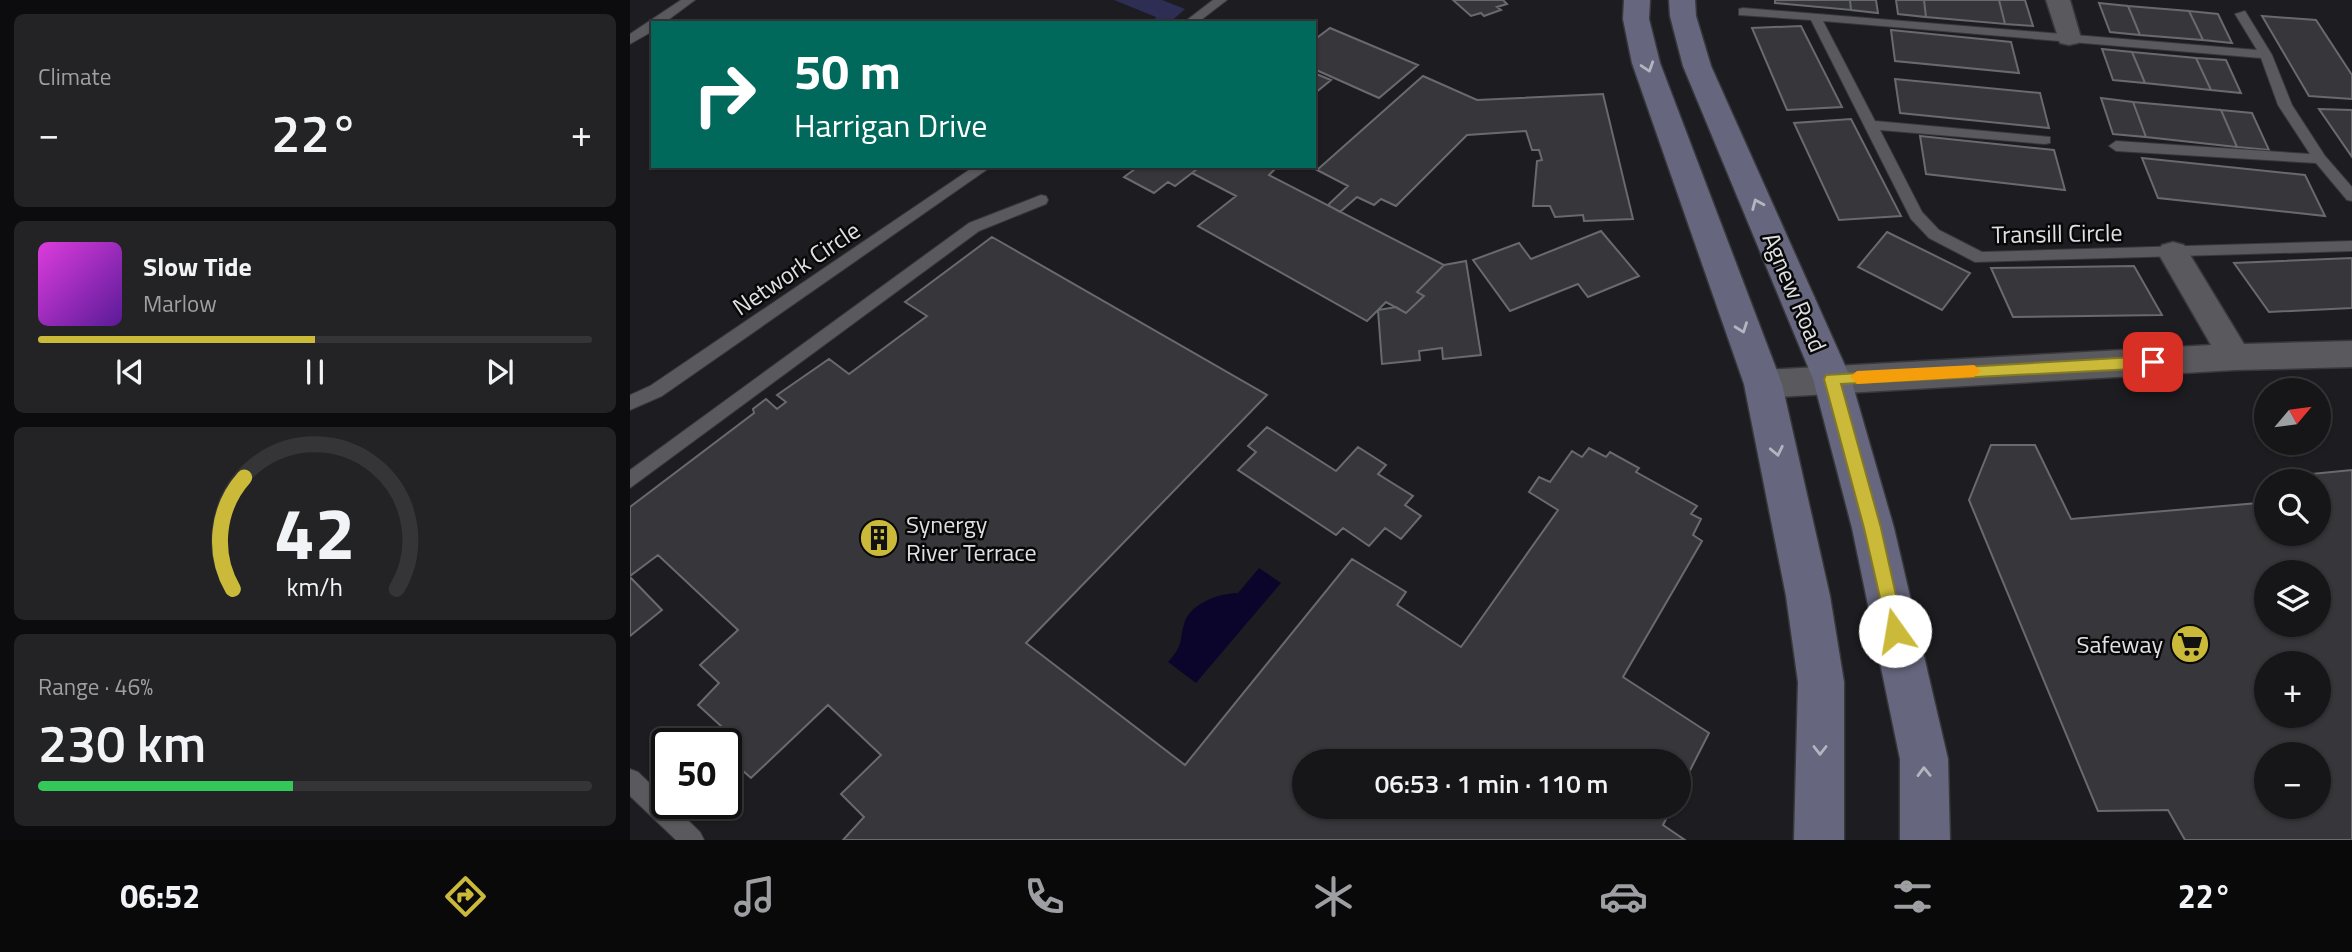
<!DOCTYPE html>
<html lang="en">
<head>
<meta charset="utf-8">
<style>
  :root { --surface:#161619; --page:#232326; --text:#f1f3f6; --muted:#9e9fa2; --line:#353538; --accent:#cbba39 }
  body { margin:0; font-family:"Titillium Web",sans-serif; background:var(--page); color:var(--text); height:100vh; display:flex; flex-direction:column; font-size:26px; white-space:nowrap }
  * { box-sizing:border-box; margin:0 }
  p { font-size:23px; color:var(--muted) }
  .icon { flex:none; width:38px; height:38px; fill:none; stroke:currentColor; stroke-width:2; stroke-linecap:round; stroke-linejoin:round }
  .map { position:relative; flex:1; overflow:hidden }
  .details { display:flex; flex-direction:column; gap:14px; padding:14px; background:#0c0c0e; width:630px }
  .details>* { flex:none }
  .guide { position:absolute; left:21px; top:21px; width:665px; height:147px; border-radius:0px; box-shadow:0 2px 5px #0004,0 0 0 2px var(--line); background:#00695c; color:#fff; overflow:hidden }
  .needle { width:46px; rotate:61deg }
  .tools { position:absolute; left:1624px; top:378px; display:grid; gap:14px }
  .tools a { display:grid; place-items:center; width:77px; height:77px; border-radius:50%; background:var(--surface); box-shadow:0 2px 5px #0004,0 0 0 2px var(--line); font-size:35px }
  .speed { position:absolute; left:21px; top:728px; display:flex; gap:14px; font-size:35px; font-weight:700; text-align:center }
  .speed>* { display:grid; place-content:center; width:91px; height:91px; border-radius:50%; background:var(--surface); box-shadow:0 2px 5px #0004,0 0 0 2px var(--line); line-height:1 }
  .speed .limit { border:4px solid #111; border-radius:10px; background:#fff; color:#111 }
  .pin { position:absolute; display:grid; place-items:center; width:60px; height:60px; color:#fff; margin:-30px; border-radius:14px; box-shadow:0 4px 10px #0006 }
  .me { position:absolute; width:77px; margin:-38px; rotate:347deg; stroke-linejoin:round; filter:drop-shadow(0 0 5px #0008) }
  .turn { display:flex; align-items:center; gap:24px; height:147px; padding:0 28px; font-size:32px }
  .turn .icon { width:91px; height:91px; stroke-width:2.5 }
  .turn b { display:block; font-size:49px; line-height:60px }
  .big { font-size:52px; font-weight:600; line-height:1.1 }
  .details .tile { flex:1; display:flex; flex-direction:column; justify-content:center; gap:10px; min-width:0; padding:0 24px; border-radius:10px; background:var(--page) }
  .details .dial { align-items:center; gap:0 }
  .dial svg { height:182px; overflow:visible; fill:none; stroke:var(--line); stroke-width:7; stroke-linecap:round; text-anchor:middle }
  .dial text { fill:var(--text); stroke:none }
  .song { display:flex; align-items:center; gap:21px }
  .cover { width:84px; height:84px; border-radius:10px; background:linear-gradient(135deg,hsl(300 70% 55%),hsl(270 70% 35%)) }
  .played { height:7px; border-radius:4px; background:linear-gradient(90deg,var(--accent) 50%,var(--line) 50%) }
  .keys { display:flex; justify-content:space-around; direction:ltr }
  .heat { display:flex; justify-content:space-between; align-items:center; font-size:38px; direction:ltr }
  .charge { height:10px; border-radius:5px; background:linear-gradient(90deg,#34c759 46%,var(--line) 0) }
  .trip { position:absolute; left:662px; top:749px; width:399px; height:70px; border-radius:35px; background:var(--surface); box-shadow:0 2px 5px #0004,0 0 0 2px var(--line); font-weight:600; line-height:70px; text-align:center }
  .tabs { display:flex; height:112px; justify-content:space-around; align-items:center; background:#09090a; color:var(--muted) }
  .tabs .icon { width:49px; height:49px }
  .tabs .on { color:var(--accent) }
  .tabs b { font-size:32px; color:var(--text) }
  main { display:flex; flex:1; min-height:0 }
  .map>svg:first-child { display:block }
</style>
</head>
<body>
<main>
<section class="details">
<div class="tile"><p>Climate</p>
<div class="heat"><a>−</a><b class="big">22°</b><a>+</a></div>
</div>
<div class="tile">
<div class="song"><i class="cover"></i><div><b>Slow Tide</b><p>Marlow</p></div></div>
<div class="played"></div>
<div class="keys"><svg class="icon" aria-label="previous" viewBox="0 0 24 24"><path d="M18 5L8 12l10 7zM5 5v14"/></svg><svg class="icon" aria-label="pause" viewBox="0 0 24 24"><path d="M8 5v14M16 5v14"/></svg><svg class="icon" aria-label="next" viewBox="0 0 24 24"><path d="M6 5l10 7-10 7zM19 5v14"/></svg></div>
</div>
<div class="tile dial"><svg viewBox="0 0 100 80">
<path d="M14 69A42 42 0 1 1 86 69"/>
<path d="M14 69A42 42 0 0 1 19 20" stroke="#cbba39"/>
<text x="50" y="56" font-size="32" font-weight="700">42</text>
<text x="50" y="72" font-size="11">km/h</text>
</svg></div>
<div class="tile"><p>Range · 46%</p><b class="big">230 km</b><div class="charge"></div></div>
</section>
<div class="map">
<svg width="1722" height="840" viewBox="0 0 1722 840">
  <rect width="100%" height="100%" fill="#1d1d21"/>
  <path fill="#2e2e55" d="M484,0H532L555,9L539,23H523L526,17Z"/>
  <path fill="#0b052c" d="M629,568L651,583L566,683L538,662C555,643 548,642 555,621C562,603 590,593 608,593Z"/>
  <path fill="#37373b" stroke="#696a6e" stroke-width="2" fill-rule="evenodd" d="M823,0H873L877,4L867,7L871,10L854,16L851,13L841,16Z
    M1145,0H1220L1221,10L1145,3Z
    M1220,0H1246L1248,13L1221,10Z
    M1266,0H1294L1296,17L1268,14Z
    M1294,0H1369L1375,24L1296,17Z
    M1369,0H1395L1403,26L1375,24Z
    M1469,3L1498,6L1510,35L1480,32Z
    M1498,6L1559,11L1573,40L1510,35Z
    M1559,11L1588,14L1602,43L1573,40Z
    M1632,16L1686,20L1722,75V99L1679,96Z
    M1171,26L1212,107L1157,110L1122,28Z
    M700,28L788,65L749,98L684,69V40Z
    M1261,30L1381,42L1389,73L1265,61Z
    M1472,49L1502,52L1515,83L1483,80Z
    M1502,52L1566,58L1581,90L1515,83Z
    M1566,58L1596,60L1611,93L1581,90Z
    M684,73L701,80L684,94Z
    M793,76L847,100L973,94L1003,219L954,221L953,215L925,217L920,206H903L907,161L912,160L909,150H902L896,131L837,135L766,206L751,199L744,205L727,197L710,212L698,205L718,186L687,170Z
    M1265,79L1410,93L1419,128L1270,113Z
    M1471,98L1503,102L1516,137L1483,134Z
    M1503,102L1591,110L1607,147L1516,137Z
    M1689,109L1722,110V157Z
    M1591,110L1622,113L1639,150L1607,147Z
    M1221,119L1271,216L1209,220L1164,123Z
    M1290,136L1424,150L1435,190L1296,174Z
    M1512,158L1675,175L1695,216L1528,198Z
    M509,166H571L545,186L538,182L524,193L494,177Z
    M571,166H648L639,175L814,265L787,292L794,296L776,313L756,302L737,321L568,226L606,196L562,173Z
    M971,231L1009,276L958,297L948,284L880,311L843,260L889,243L901,259Z
    M1257,232L1340,273L1312,310L1228,267Z
    M362,237L637,395L396,643L555,765L722,559L776,592L767,605L831,647L928,510L899,492L909,477L920,482L942,451L952,457L959,448L976,457L980,452L1009,468L1006,472L1067,506L1061,514L1071,519L1063,535L1072,541L993,677L1079,733L1048,794V761H674V807H1042L1033,825L1055,840H213L234,817L211,794L251,755L198,705L121,778L96,756V744H83L78,739L91,726L68,705L89,683L70,665L108,630L28,555L0,576V507L124,413L123,409L136,399L147,409L156,402L147,395L199,359L219,374L297,316L275,302Z
    M1722,258V308L1639,312L1604,263Z
    M836,261L851,355L813,359L812,348L789,351L790,360L752,364L748,310L766,307L776,313L794,296L787,292L814,265Z
    M1504,266L1532,315L1383,317L1361,268Z
    M637,427L706,471L728,447L756,465L748,474L783,496L775,505L791,516L771,539L755,528L739,546L713,528L706,535L608,470L626,452L618,446Z
    M1361,445H1405L1441,519L1628,503L1636,487V534H1689V481H1639L1641,478L1722,470V840H1555L1538,810L1468,811L1339,500ZM1636,572H1689V625H1636ZM1636,663H1689V716H1636ZM1636,754H1689V807H1636Z
    M0,577L32,610L0,636Z"/>
  <g fill="none" stroke-linecap="round" stroke-linejoin="round">
    <g stroke="#37383b" stroke-width="2">
      <path id="service" d="M51,0H65L34,23H23V31L0,44V34Z
        M583,0H597L567,23H553Z
        M1113,8L1627,50L1605,14L1615,11L1642,55L1662,105L1695,156L1722,187V201L1717,200L1686,163L1486,151L1479,146L1486,141L1680,154L1648,105L1631,58L1193,21L1245,121L1420,137V143L1415,144L1250,130L1292,212L1309,230L1352,252L1722,241V251L1345,262L1299,238L1281,219L1181,20L1109,15V9Z
        M345,166H362L32,396L0,410V395L20,386Z
        M411,195L416,196L418,200L416,204L349,231L0,488V470L339,223Z
        M0,769L8,772L37,800V803H40L70,832L74,840H46L0,796Z"/>
    </g>
    <g stroke="#37383b" stroke-width="3">
      <path id="minor" d="M1416,0H1440L1451,38L1448,43L1439,45L1430,43Z
        M1543,242L1554,245L1614,344L1722,341V367L1605,370L1133,398L1121,394L1116,384L1121,374L1133,370L1581,345L1528,253L1532,245Z"/>
    </g>
    <g stroke="#37383b" stroke-width="3">
      <path id="secondary" d="M994,0H1020L1019,19L1030,63L1152,384L1200,596L1214,682V840H1164L1168,682L1156,596L1114,384L1002,63L993,19Z
        M1039,0H1065L1066,16L1081,66L1221,379L1264,528L1318,759L1320,840H1270V759L1222,528L1183,379L1053,66L1040,16Z"/>
    </g>
    <use href="#service" fill="#59595e" fill-rule="evenodd"/>
    <use href="#minor" fill="#59595e" fill-rule="evenodd"/>
    <use href="#secondary" fill="#66667e" fill-rule="evenodd"/>
  </g>
  <defs><path id="oneway-chevron" d="M-2-3.5L2.5 0L-2 3.5" fill="none" stroke-width="1.6" stroke-linecap="round" stroke-linejoin="round" transform="scale(1.75)"/></defs>
  <g stroke="#b5b5c0">
    <use href="#oneway-chevron" transform="translate(1018 67) rotate(72)"/>
    <use href="#oneway-chevron" transform="translate(1127 204) rotate(-113)"/>
    <use href="#oneway-chevron" transform="translate(1112 328) rotate(70)"/>
    <use href="#oneway-chevron" transform="translate(1147 451) rotate(78)"/>
    <use href="#oneway-chevron" transform="translate(1190 750) rotate(90)"/>
    <use href="#oneway-chevron" transform="translate(1294 772) rotate(-91)"/>
  </g>
  <path fill="#cbba39" stroke="#847925" stroke-width="2" d="M1523,356L1530,362L1523,368L1211,384L1251,528L1274,631L1272,637L1265,640L1259,637L1234,528L1194,379L1196,375Z"/>
  <path fill="#f59e0b" d="M1344,365L1351,371L1344,377L1227,384L1220,377L1227,371Z"/>
  <defs>
    <g id="building-disc" transform="scale(2.0125)"><circle r="9.5" fill="#cbba39" stroke="#080809"/><path d="M-4-6H4V6H1V3H-1V6H-4ZM-2.5-4.3h1.7v1.8h-1.7ZM.8-4.3h1.7v1.8H.8ZM-2.5-1h1.7V.8h-1.7ZM.8-1h1.7V.8H.8Z" fill="#111"/></g>
    <g id="supermarket-disc" transform="scale(2.0125)"><circle r="9.5" fill="#cbba39" stroke="#080809"/><path d="M-6-5.5h2.5l.6 2H6L4.5 2H-2.5L-4.4-4H-6ZM-1.5 3.2a1.3 1.3 0 1 0 .1 0ZM3 3.2a1.3 1.3 0 1 0 .1 0Z" fill="#111"/></g>
  </defs>
  <g fill-rule="evenodd">
    <use href="#building-disc" x="249" y="538"/>
    <use href="#supermarket-disc" x="1560" y="644"/>
  </g>
  <g text-anchor="middle" dominant-baseline="central" stroke-width="5" stroke-linejoin="round" paint-order="stroke">
    <g font-size="24" fill="#e0e0e3" stroke="#080809">
      <text transform="translate(1427 233) rotate(-1)">Transill Circle</text>
      <text transform="translate(166 268) rotate(-34)">Network Circle</text>
      <text transform="translate(1165 292) rotate(67)">Agnew Road</text>
    </g>
    <g font-size="24" fill="#e0e0e3" stroke="#080809" text-anchor="start">
      <text x="276" y="524">Synergy<tspan x="276" dy="28">River Terrace</tspan></text>
      <text x="1533" y="644" text-anchor="end">Safeway</text>
    </g>
  </g>
</svg>
<div class="tools">
<a><svg class="needle" viewBox="-14 -14 28 28"><path d="M0-13l5 13h-10z" fill="#e53935"/><path d="M0 13l5-13h-10z" fill="#9e9fa2"/></svg></a>
<a><svg class="icon" aria-label="search" viewBox="0 0 24 24"><circle cx="10" cy="10" r="6"/><path d="M15 15l6 6"/></svg></a>
<a><svg class="icon" aria-label="layers" viewBox="0 0 24 24"><path d="M12 4l9 5-9 5-9-5zM3 14l9 5 9-5"/></svg></a>
<a>+</a>
<a>−</a>
</div>
<div class="speed"><div class="limit">50</div></div>
<div class="pin" style="left:1523px;top:362px;background:#d93025"><svg class="icon" aria-label="arrive" viewBox="0 0 24 24"><path d="M6 21V4h12l-3 4 3 4H6"/></svg></div>
<svg class="me" style="left:1265px;top:631px" viewBox="-20 -20 40 40"><circle r="19" fill="#fff"/><path d="M0-13L10 11 0 6-10 11z" fill="#cbba39"/></svg>
<div class="trip">06:53 · 1 min · 110 m</div>
<div class="guide">
<div class="turn"><svg class="icon" aria-label="right" viewBox="0 0 24 24"><path d="M7 20v-9h11M14 6l5 5-5 5"/></svg><div><b>50 m</b>Harrigan Drive</div></div>
</div>
</div>
</main>
<nav class="tabs">
<b>06:52</b>
<svg class="icon on" aria-label="directions" viewBox="0 0 24 24"><path d="M12 3l9 9-9 9-9-9zM9 14v-3h6M13 9l2 2-2 2"/></svg>
<svg class="icon" aria-label="music" viewBox="0 0 24 24"><path d="M9 18V5l10-2v13"/><circle cx="6" cy="18" r="3"/><circle cx="16" cy="16" r="3"/></svg>
<svg class="icon" aria-label="phone" viewBox="0 0 24 24"><path d="M5 4h4l2 5-3 2q2 4 5 5l2-3 5 2v4C11 20 4 13 5 4z"/></svg>
<svg class="icon" aria-label="climate" viewBox="0 0 24 24"><path d="M12 3v18M4 7l16 10M4 17L20 7"/></svg>
<svg class="icon" aria-label="car" viewBox="0 0 24 24"><path d="M5 17H2v-5l4-1 3-4h7l3 4 3 1v5h-3M9 17h6M6 11h13"/><circle cx="7" cy="17" r="2"/><circle cx="17" cy="17" r="2"/></svg>
<svg class="icon" aria-label="filters" viewBox="0 0 24 24"><path d="M4 7h16M4 17h16"/><circle cx="9" cy="7" r="2"/><circle cx="15" cy="17" r="2"/></svg>
<b>22°</b>
</nav>
</body>
</html>
